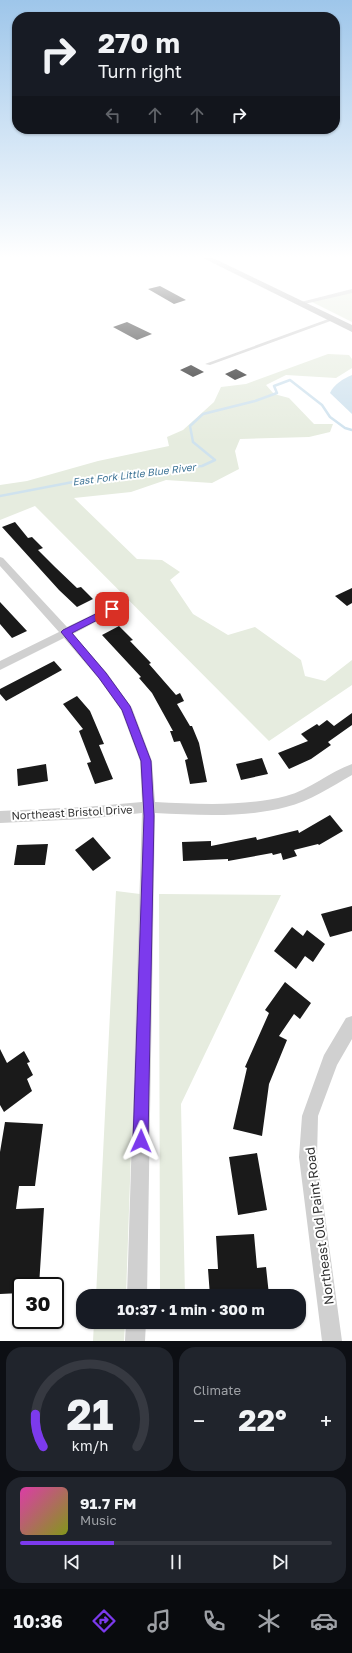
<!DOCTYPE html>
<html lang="en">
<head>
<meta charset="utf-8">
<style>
  :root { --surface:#171b24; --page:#20242c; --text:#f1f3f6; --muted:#9ea1a6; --line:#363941; --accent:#7c3aed }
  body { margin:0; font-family:"Golos Text",sans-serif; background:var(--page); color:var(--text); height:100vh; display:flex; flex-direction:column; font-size:15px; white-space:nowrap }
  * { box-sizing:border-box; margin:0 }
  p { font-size:13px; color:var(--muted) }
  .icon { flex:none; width:22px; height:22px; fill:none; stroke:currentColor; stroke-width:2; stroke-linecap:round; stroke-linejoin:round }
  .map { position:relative; height:1341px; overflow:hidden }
  .drawer { display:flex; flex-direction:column; gap:6px; padding:6px; background:#0d0f14; flex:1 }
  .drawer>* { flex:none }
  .hud { position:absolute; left:12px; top:12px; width:328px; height:122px; border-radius:16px; box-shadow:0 1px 3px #0004; background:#171b24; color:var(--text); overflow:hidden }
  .speed { position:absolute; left:12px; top:1277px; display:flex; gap:8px; font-size:20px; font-weight:700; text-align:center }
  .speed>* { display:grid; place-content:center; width:52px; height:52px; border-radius:50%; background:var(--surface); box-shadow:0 1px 3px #0004; line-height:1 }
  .speed .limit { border:2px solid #111; border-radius:6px; background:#fff; color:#111 }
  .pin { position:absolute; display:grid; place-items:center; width:34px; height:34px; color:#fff; margin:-17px; border-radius:8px; box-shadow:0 2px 6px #0006 }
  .me { position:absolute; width:44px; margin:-22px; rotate:1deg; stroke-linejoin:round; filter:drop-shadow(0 0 3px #0008) }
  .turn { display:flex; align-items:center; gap:14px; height:84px; padding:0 20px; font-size:18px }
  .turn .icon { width:52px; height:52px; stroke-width:2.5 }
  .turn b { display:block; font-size:28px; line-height:34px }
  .lanes { display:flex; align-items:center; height:38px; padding:0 20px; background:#0003; justify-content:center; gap:20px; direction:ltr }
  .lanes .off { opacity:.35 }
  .big { font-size:30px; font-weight:700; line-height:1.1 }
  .drawer .card { flex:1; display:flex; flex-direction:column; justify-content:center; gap:6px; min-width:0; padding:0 14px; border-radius:16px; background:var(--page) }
  .drawer .dial { align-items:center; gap:0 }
  .dial svg { height:104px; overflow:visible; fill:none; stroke:var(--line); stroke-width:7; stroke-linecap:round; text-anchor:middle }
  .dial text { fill:var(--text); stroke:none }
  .song { display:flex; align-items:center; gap:12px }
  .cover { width:48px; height:48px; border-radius:6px; background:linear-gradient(135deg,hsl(320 70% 55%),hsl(70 70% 35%)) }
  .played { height:4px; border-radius:2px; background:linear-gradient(90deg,var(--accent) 30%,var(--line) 30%) }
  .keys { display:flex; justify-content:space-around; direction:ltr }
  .heat { display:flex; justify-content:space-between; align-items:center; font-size:22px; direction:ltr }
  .drawer .tiles { flex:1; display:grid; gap:6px; grid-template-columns:1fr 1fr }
  .card:last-child { grid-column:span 2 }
  .trip { position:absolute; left:76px; top:1289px; width:230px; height:40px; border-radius:16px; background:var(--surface); box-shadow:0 1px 3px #0004; font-weight:700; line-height:40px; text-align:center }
  .menu { display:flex; height:64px; justify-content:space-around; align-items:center; background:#090b0e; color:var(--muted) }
  .menu .icon { width:28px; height:28px }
  .menu .current { color:var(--accent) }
  .menu b { font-size:18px; color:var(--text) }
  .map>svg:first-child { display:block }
</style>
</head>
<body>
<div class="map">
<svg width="352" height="1341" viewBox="0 0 352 1341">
  <rect width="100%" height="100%" fill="#fff"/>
  <path fill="#e6ecdf" d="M352,291V322L310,301Z
    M328,354L349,355L352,359V368L336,378L286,375L266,385L274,394L289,398L314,424H333L330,432L309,437L240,439L235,451L239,469L212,483L166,480L131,492L74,498L137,559L162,560L180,572L170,580L193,614L228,635L255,627L301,660L305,676L325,681L352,660V685L269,741L35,506L0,520V485L27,481L98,461L169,446L167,437L183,430L214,402L221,387L246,384Z
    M116,891L140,894L126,1296H96Z
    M159,894L281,895L181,1104L185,1296H160Z
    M94,1322H125L124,1341H93Z"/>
  <path fill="#cfe2ee" d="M352,375V414L330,393C334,384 343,379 352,375Z"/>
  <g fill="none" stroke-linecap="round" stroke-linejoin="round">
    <path stroke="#cfe2ee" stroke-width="2.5" d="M0,496L73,482L202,466L215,460L193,442L190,426L203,414L255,401L277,393L274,386L290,380L322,405L330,417L345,428L352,430"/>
  </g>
  <path fill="#1a1a1a" d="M160,286L186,300L174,304L148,289Z
    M127,322L152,334L137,340L113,327Z
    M191,365L204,372L193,377L180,370Z
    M236,369L247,375L235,380L225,374Z
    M15,522L28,538L32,537L43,548L38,550L55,567L77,588L81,587L93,599L77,607L59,590L2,527Z
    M352,588V603L347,606L335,596Z
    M0,602L27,631L12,638L0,624Z
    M119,626L133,640L130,641L151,663L149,664L176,695L180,693L184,701L177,704L190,726H192L199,743L207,782L190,784L185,760L188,759L180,741L174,742L170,731H173L152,693L139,678L141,677L102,635Z
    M54,661L62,670L6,701L0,694V689Z
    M77,696L90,711L104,744L99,745L113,779L95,784L87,763L91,762L79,731L83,729L63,704Z
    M352,713V725L328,742L331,745L311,759L289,769L278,753L308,741L301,734L317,724L319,726L327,720L334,726Z
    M262,758L268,774L241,780L236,764Z
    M46,764L48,781L18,786L17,769Z
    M330,815L343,831L319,845L318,844L294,850L297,856L283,860L281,853L273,855L272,853L228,861V859L183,861L182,842L211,841V846L256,837L257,840L298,830L299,833Z
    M93,837L111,858L93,871L75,850Z
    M48,844L45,865H14L17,845Z
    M352,906V931L330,937L321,914Z
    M292,927L303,936L307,930L325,944L313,962L305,956L296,969L274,951Z
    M285,982L311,1003L300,1019L294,1014L279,1036L287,1040L269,1084L262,1136L233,1129L247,1068L245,1067L269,1013L265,1010Z
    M0,1049L7,1063L24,1051L30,1062L27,1063L33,1075L27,1079L32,1091L4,1112L0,1105Z
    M5,1122L43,1124L35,1186H19L16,1209L44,1208L39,1286H21V1293L0,1294V1152Z
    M257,1153L267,1210L238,1215L229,1157Z
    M254,1234L257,1268L266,1267L269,1295L210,1296L208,1269H218L216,1236Z"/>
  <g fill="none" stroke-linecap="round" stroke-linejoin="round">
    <path fill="#d0d0d0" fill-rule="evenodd" d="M352,289V293L300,305L297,303Z
      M331,318L336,319L210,365L205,364Z
      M0,557L3,558L67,627L120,601H128L129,603L128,605L73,634L107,673L132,708L152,761L155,802C197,804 244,807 286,796C310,790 329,772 352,764V775C331,787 310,801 286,807C245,818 198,815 155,813L147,1296H127L142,813L85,819L0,823V811L85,807L142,802L140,761L121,710L99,679L64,638L0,670V661L59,632L0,566Z
      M352,1016V1039L337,1065L318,1116L317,1157L342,1341H322L299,1157L302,1116L324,1055L346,1018Z
      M126,1322H146L145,1341H125Z"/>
    <path fill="#bdbdbd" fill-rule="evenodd" d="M197,255H207L352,325V332Z"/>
  </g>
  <linearGradient id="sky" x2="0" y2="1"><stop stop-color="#9ec6ea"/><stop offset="0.58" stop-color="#fff"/><stop offset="1" stop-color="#fff" stop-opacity="0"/></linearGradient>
  <rect width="352" height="443" fill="url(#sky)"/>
  <path fill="#7c3aed" stroke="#51269a" d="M112,606L116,609L115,611L72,633L106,673L130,706L151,761L154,816L148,1141L146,1146L141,1148L136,1146L133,1141L144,816L141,761L122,710L99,678L61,632L63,630Z"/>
  <g text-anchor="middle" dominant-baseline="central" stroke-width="4" stroke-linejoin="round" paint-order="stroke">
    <g font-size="10" font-style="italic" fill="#3f7597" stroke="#fff">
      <text transform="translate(134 474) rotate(-7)">East Fork Little Blue River</text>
    </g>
    <g font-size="11" fill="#333" stroke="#fff">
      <text transform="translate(72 812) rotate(-3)">Northeast Bristol Drive</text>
    </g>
    <g font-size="13" fill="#333" stroke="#fff">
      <text transform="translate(319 1226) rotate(-97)">Northeast Old Paint Road</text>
    </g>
  </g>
</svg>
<div class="speed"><div class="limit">30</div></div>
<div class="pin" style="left:112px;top:609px;background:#d93025"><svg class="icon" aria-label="arrive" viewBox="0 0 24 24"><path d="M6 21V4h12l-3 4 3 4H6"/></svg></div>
<svg class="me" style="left:141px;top:1141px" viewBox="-20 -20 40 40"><path d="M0-17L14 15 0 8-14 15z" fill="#7c3aed" stroke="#fff" stroke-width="4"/></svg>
<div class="trip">10:37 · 1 min · 300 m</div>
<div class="hud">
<div class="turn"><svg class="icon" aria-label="right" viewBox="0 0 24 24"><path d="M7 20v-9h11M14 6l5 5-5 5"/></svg><div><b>270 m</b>Turn right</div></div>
<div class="lanes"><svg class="icon off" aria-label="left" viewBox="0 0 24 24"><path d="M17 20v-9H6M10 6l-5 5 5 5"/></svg><svg class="icon off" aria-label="ahead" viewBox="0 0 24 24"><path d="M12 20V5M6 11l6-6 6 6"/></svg><svg class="icon off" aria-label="ahead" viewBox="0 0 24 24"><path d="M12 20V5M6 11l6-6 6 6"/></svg><svg class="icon" aria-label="right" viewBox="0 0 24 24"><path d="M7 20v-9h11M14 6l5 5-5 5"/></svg></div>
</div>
</div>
<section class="drawer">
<div class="tiles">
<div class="card dial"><svg viewBox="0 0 100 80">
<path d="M14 69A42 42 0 1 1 86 69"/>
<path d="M14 69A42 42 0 0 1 8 44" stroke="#7c3aed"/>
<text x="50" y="56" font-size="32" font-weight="700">21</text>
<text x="50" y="72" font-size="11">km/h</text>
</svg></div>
<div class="card"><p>Climate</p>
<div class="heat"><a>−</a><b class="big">22°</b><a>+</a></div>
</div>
<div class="card">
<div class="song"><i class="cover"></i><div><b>91.7 FM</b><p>Music</p></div></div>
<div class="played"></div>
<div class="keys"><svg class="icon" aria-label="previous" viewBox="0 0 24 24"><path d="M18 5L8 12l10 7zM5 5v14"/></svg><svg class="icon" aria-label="pause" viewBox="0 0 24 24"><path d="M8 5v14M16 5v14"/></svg><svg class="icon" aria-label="next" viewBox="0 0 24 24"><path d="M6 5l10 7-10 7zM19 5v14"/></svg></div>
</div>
</div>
</section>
<nav class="menu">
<b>10:36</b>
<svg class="icon current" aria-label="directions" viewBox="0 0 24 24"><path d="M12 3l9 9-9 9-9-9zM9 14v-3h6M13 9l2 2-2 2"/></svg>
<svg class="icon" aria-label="music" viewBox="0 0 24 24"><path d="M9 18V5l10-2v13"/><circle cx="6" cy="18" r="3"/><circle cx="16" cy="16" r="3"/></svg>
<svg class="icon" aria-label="phone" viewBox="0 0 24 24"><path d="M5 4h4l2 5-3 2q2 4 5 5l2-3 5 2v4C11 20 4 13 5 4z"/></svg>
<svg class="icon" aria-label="climate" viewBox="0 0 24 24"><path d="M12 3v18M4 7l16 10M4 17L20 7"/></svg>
<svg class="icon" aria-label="car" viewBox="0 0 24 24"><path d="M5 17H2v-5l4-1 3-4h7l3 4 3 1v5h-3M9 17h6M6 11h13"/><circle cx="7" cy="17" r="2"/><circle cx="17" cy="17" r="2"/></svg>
</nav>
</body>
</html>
